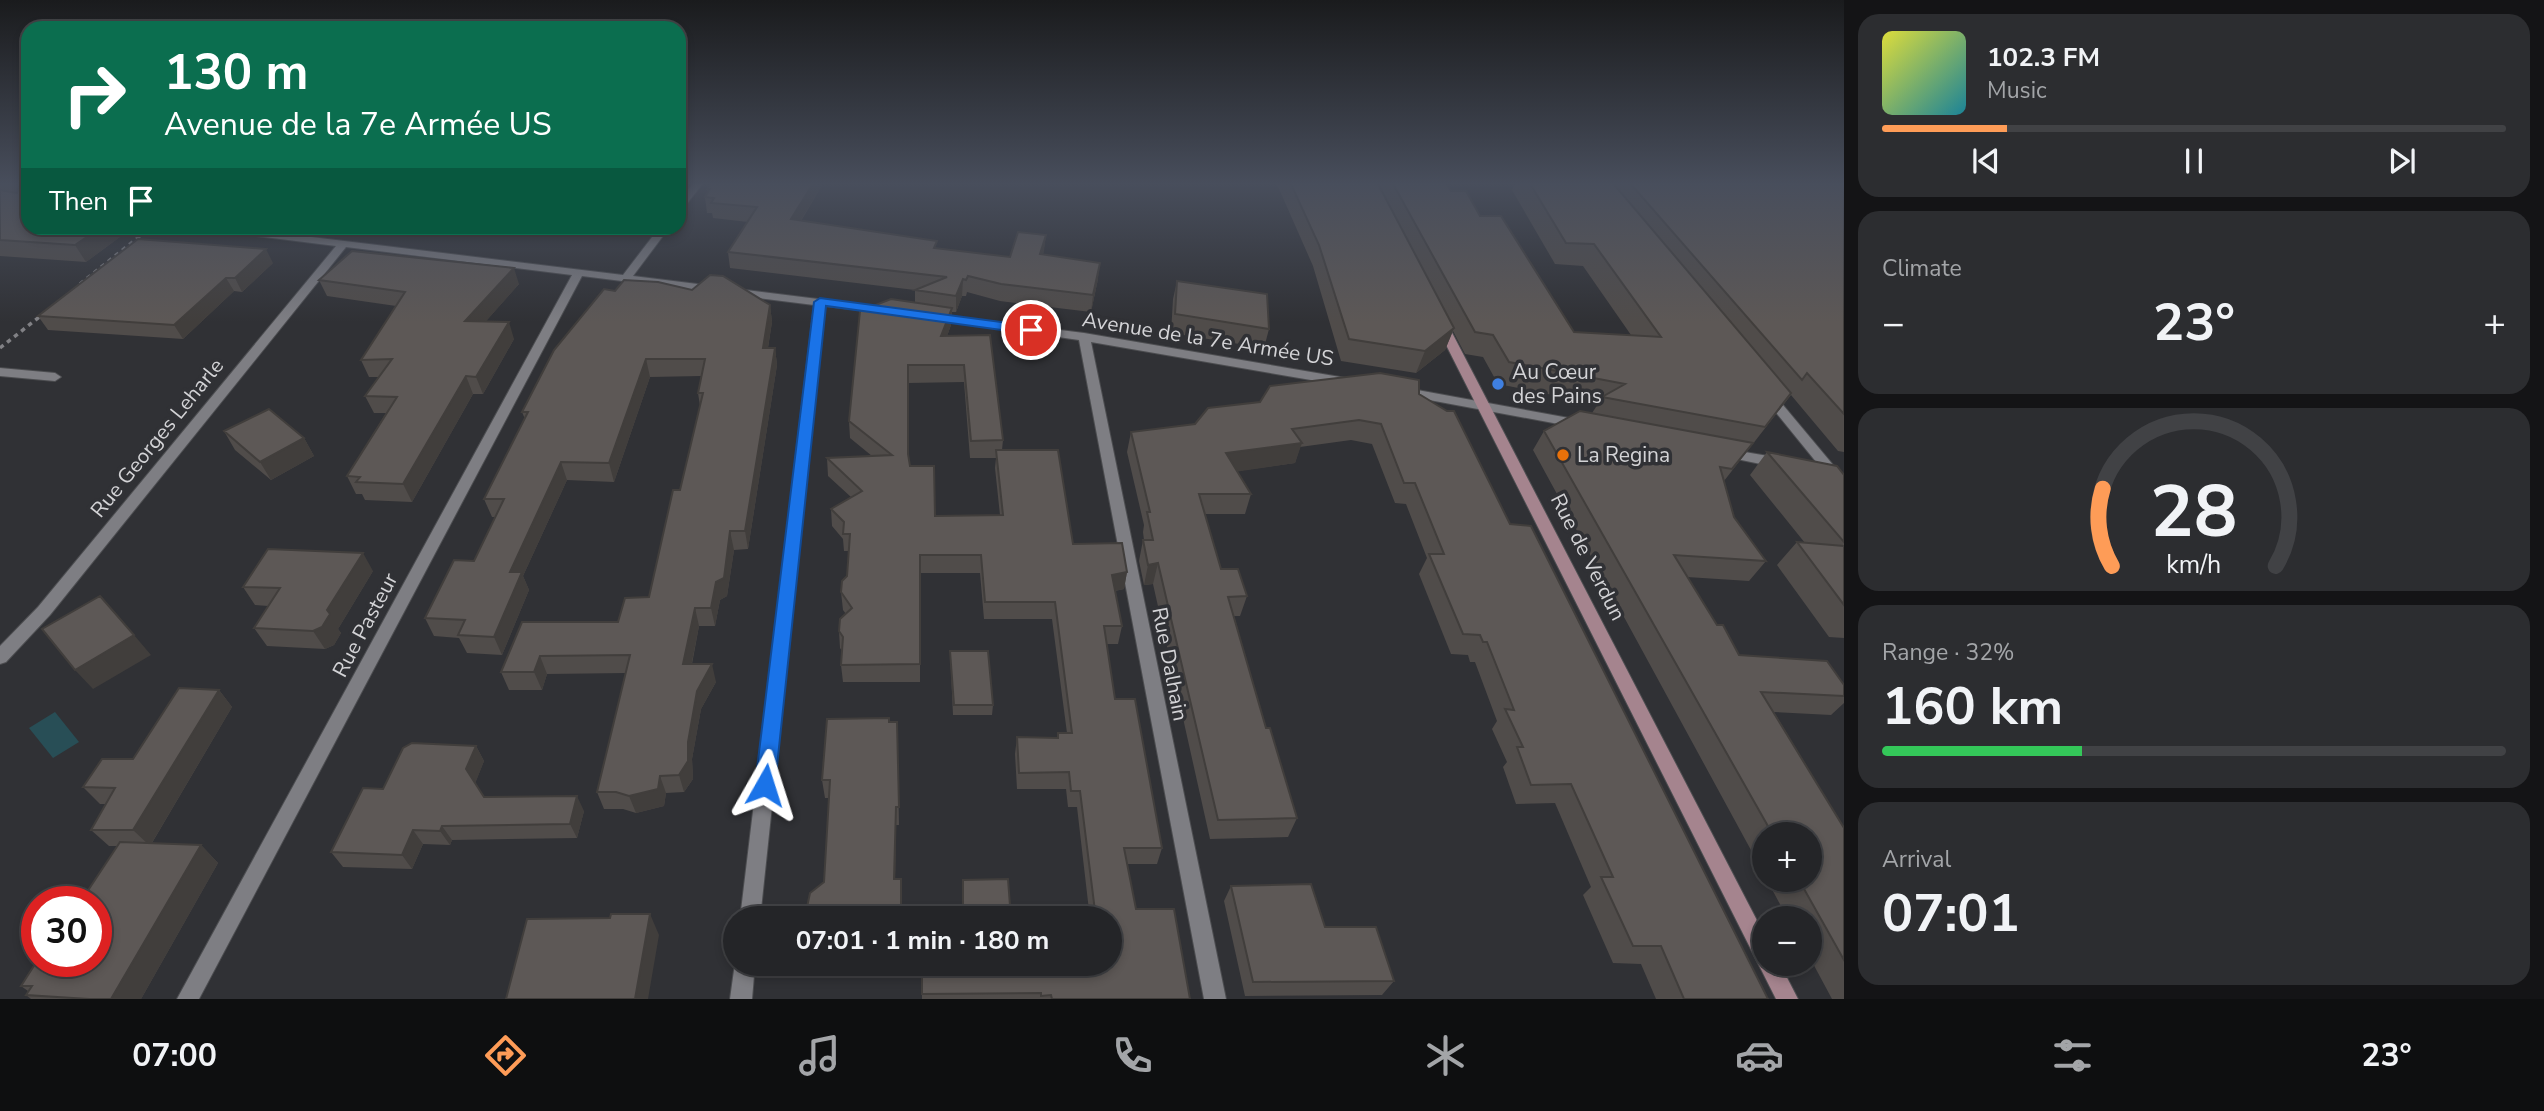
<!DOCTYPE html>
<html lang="en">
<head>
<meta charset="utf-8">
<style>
  :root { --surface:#242528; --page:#2c2d30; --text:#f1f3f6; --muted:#a3a5a8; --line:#414245; --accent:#fe9c57 }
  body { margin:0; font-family:"Nunito Sans",sans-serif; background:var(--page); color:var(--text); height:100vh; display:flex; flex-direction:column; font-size:26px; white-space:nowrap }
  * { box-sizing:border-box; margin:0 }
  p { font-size:23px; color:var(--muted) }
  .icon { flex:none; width:38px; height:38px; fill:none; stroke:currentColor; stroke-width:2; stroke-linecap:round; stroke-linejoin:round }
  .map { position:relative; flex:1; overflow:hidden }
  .drawer { display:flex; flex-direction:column; gap:14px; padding:14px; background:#141416; width:700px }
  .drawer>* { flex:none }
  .top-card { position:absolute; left:21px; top:21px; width:665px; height:214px; border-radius:21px; box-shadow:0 4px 10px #0003,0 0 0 2px var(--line); background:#0b6e4f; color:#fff; overflow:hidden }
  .buttons { position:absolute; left:1752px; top:822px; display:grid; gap:14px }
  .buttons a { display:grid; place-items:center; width:70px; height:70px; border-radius:50%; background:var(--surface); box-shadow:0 4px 10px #0003,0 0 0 2px var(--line); font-size:35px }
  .speed { position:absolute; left:21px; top:886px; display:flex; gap:14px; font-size:35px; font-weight:700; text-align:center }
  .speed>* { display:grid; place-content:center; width:91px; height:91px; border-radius:50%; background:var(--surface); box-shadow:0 4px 10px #0003,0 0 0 2px var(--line); line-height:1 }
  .speed .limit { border:10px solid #d22; background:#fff; color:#111 }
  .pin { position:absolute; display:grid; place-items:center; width:60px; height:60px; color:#fff; margin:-30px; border:4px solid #fff; border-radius:50%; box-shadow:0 2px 7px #0007 }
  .me { position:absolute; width:77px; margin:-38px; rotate:6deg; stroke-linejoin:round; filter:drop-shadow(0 0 5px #0008) }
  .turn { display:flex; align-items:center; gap:24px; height:147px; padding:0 28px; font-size:32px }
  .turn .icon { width:91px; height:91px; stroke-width:2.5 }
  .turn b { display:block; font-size:49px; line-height:60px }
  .then { display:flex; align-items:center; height:66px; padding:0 28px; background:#0003; gap:14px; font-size:26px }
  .big { font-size:52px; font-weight:700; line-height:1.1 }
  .drawer .widget { flex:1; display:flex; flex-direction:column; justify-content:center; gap:10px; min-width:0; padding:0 24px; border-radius:21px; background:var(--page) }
  .drawer .dial { align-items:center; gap:0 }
  .dial svg { height:182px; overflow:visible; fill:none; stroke:var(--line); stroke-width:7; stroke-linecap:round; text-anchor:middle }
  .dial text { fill:var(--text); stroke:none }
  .song { display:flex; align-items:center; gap:21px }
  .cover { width:84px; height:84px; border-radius:10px; background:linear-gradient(135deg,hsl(60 70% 55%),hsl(190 70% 35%)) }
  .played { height:7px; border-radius:4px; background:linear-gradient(90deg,var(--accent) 20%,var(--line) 20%) }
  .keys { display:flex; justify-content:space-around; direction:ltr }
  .heat { display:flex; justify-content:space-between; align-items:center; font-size:38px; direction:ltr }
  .charge { height:10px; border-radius:5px; background:linear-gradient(90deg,#34c759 32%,var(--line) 0) }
  .trip { position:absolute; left:723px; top:906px; width:399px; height:70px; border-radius:35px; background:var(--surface); box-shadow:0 4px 10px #0003,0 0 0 2px var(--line); font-weight:700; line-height:70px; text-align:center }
  .menu { display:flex; height:112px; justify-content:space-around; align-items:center; background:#0e0f10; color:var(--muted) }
  .menu .icon { width:49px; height:49px }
  .menu .selected { color:var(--accent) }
  .menu b { font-size:32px; color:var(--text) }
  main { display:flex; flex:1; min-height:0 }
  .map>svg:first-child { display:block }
</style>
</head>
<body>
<main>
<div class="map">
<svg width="1844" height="999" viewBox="0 0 1844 999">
  <rect width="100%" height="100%" fill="#303135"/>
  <path fill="#284e56" d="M55,712L79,742L53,758L29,728Z"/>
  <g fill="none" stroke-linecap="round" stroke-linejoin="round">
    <g stroke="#4c4d50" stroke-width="2">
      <path id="street" d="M694,182H704L682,210L679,211V201Z
        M212,228H238L623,275L659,228H669L633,276L890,308L892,310L886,313L825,306L760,919H740L814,305L582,276L199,999H177L572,275L346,247L50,615L6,662L0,664V646L38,607L336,246L217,231Z
        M934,314L1084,333L1346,378L1352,382L1346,386L1091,342L1226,999H1204L1079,340L930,319V315Z
        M0,368L55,373L61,377L55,381L0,376Z
        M1401,387L1580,420L1586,424L1580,428L1397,394L1395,391L1397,388Z
        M1769,392L1773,393L1844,478V492L1839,490L1765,399L1763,396Z
        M1727,449L1780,458L1787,463L1780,468L1722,456L1720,453Z
        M735,963L755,964L752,999H730Z"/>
    </g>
    <g stroke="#4c4d50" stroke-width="2">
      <path id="secondary" d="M1441,320L1447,323L1764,934V964H1780L1798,999H1776L1435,323Z"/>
    </g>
    <path stroke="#818185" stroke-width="3.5" stroke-dasharray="4.5 4.5" stroke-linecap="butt" d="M80,284L150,228
      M0,348L43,314"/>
    <use href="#street" fill="#7e7e83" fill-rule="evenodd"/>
    <use href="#secondary" fill="#a5848e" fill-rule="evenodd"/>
  </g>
  <path fill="#504c4a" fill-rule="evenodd" d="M0,182H28V228H132L86,262L0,256Z
    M824,182L801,221L937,248L1010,257L1046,235L1043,254L1098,279L1091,312L1000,301L967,292L966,296H962L956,312H952L951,325L947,336L990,335L1003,440L1002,450L1073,544L1127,572L1124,589L1115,591L1122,626L1118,644H1106L1115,699L1162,848L1157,864H1127L1136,909L1190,999H922V965L1110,964V919H1090L1077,807H1068L1066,789H1017L1015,754L1017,737L1057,738L1058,733H1067L1052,619H984L980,573H920V682H843L841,665L842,651L840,648L839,631L846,614L843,610L841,592L847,576L849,551H844L843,539L832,526L831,509L851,497L828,476L827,458L872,456L850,438L849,421L915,303V290L730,268L728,252L748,222L713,218L712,213H707L705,197L708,193L707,189ZM964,382L970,458H996L995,468L1000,515L935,516L910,466L908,455V383Z
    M1276,182H1445L1451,191L1480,216L1574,332L1631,335L1583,266L1555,264L1512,190L1516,182H1844V452L1838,451L1791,395L1724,481L1734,517L1766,561L1749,581L1687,577L1717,625L1739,655L1844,685V703L1831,715L1774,712L1844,828V999H1832L1810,958V919H1788L1767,880H1810V835H1764V874L1533,450L1544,431L1592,413L1598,404L1498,384L1483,357L1465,354L1453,331L1445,350L1416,373L1341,361L1313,266Z
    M273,263L242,292L234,291L183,339L48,330L38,316Z
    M319,280L519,284L486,321L514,339L483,394H473L412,502L365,500L362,494H356L347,476L386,413H374L365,396L379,377H369L361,360L396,306L327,296Z
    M1177,281L1269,329L1264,348L1171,333L1173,299Z
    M692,290L770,305L772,322L768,348H775L777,365L748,549L734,550L727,596L720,600L715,626H699L692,664L716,682L701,709L692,759L693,779L684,792L666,793L664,806L636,813L623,809H604L597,792L626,673L547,674L542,690H509L501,672L618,622L649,597L680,490L700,406L698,393L701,376L650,377L614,482L567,480L523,576L529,590L502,655L467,653L459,638L434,636L425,618L474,561L496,517H492L484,499L525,419L522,412L615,291Z
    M1419,394L1510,524L1768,999H1656L1641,964L1613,963L1583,895L1591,887L1555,803L1516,804L1503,767L1507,762L1492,729L1497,721L1475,662H1470L1468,655L1451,654L1419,574L1427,558L1406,504L1395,503L1372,444L1351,440L1300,447L1295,463L1237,471L1251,494L1245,514H1205L1221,569L1247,596L1240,616H1234L1266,728L1297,818L1288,837L1210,839L1153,584L1144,585L1139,561L1143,540H1144L1143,532L1144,525L1127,452L1131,432Z
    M224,431L304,438L314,456L271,480L235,450Z
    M1767,452L1844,475V638L1829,637L1777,565L1797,542L1805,543L1750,475Z
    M373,571L338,629L341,633L334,645L325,649L267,646L254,628L268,606L255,605L243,587Z
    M950,651L993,705L992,715H953Z
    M219,690L232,707L152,843L201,845L218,863L141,999H31L26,995L28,991L21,986L96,961L117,846H109L91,830L106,804H100L83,787L133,759Z
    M889,722H897L899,825H896L895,879H901V919H809L807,907L824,882L829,798H825L822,780Z
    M476,746L484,761L475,783L484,797L584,811L577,838L452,840L450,845L423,844L412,869L343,867L331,852Z
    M1231,886L1325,927L1394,981L1382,995L1245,996L1224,901Z
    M816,964H900V973L818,974Z"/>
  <path fill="#413e3c" d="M814,182H824L792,235L791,219Z
    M100,228H132L86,262L75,245Z
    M1046,235L1044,251L1039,270L1040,254Z
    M266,249L273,263L242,292L235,278Z
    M1100,263L1098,279L1091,312L1093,295Z
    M514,268L519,284L471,338L465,321Z
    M226,278L234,291L183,339L174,325Z
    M963,279L962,296L956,312V296Z
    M770,305L772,322L765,366L763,348Z
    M952,308L951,325L941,353V336Z
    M509,322L514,339L483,394L476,377Z
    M1454,328L1445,350L1416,373L1425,351Z
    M775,348L777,365L748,549L745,531Z
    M646,359L650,377L614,482L609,463Z
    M466,376L473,394L412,502L403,484Z
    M304,438L314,456L271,480L260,462Z
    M1302,443L1295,463L1221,474L1226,453Z
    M561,462L567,480L523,576L529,590L502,655L494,637L510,572Z
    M730,531L734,550L727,596L720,600L715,626L711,608L716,582Z
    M363,553L373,571L338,629L341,633L334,645L325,649L313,631L327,610Z
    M1158,563L1153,584L1144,585L1148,565Z
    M1127,572L1124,589L1109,592L1112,575Z
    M695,608L699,626L688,682L683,664Z
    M134,635L151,655L93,689L75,670Z
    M540,656L547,674L542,690L534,672Z
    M712,664L716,682L701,709L692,759L693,779L684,792L679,775L688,742L697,691Z
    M219,690L232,707L150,846L133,830Z
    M476,746L484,761L475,784L466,769Z
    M660,776L666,793L664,806L636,813L629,796Z
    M577,796L584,811L577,838L570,824Z
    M896,807V825L895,896L894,879Z
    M442,826L452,840L450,845L440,831Z
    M413,830L423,844L412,869L402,855Z
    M201,845L218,863L141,999H111Z
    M650,914L659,935L648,999H635Z"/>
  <path fill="#5d5856" stroke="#413e3c" stroke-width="2" d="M8,182H28V228H100L75,245L0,240V190L17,193L20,184Z
    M712,182H814L791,219L937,241L934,248L1010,257L1018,232L1046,235L1040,254L1100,263L1093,295L1001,284L968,276L966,280L963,279L956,296L915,290L947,277L728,252L757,207L711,203L714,198L705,197L710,189H707Z
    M1290,182H1377L1454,328L1425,351L1349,339L1319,245Z
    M1392,182H1445L1451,191H1466L1480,216H1501L1574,332L1661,337L1594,244L1566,243L1529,182H1612L1791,393L1765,427L1602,397L1625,384L1509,362L1493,335L1475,332Z
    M1629,182H1844V414L1807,373L1802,380Z
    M138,239L266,249L235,278H226L174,325L38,316Z
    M352,251L514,268L465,321L509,322L476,377L466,376L403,484L356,482L360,477L347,476L397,397L365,396L392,359L361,360L405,292L319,280Z
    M710,275L723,276L770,305L763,348H775L745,531H730L724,578L716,582L711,608H695L683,664H712L697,691L688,742V761L679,775L660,776L658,789L629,796L616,792H597L630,655L540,656L534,672H501L522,622H618L625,598L649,597L673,490H680L703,393H698L705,359H646L609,463L561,462L510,572H522L494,637L458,635L465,620L425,618L454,560L474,561L504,499H484L528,412H522L554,350L604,289L615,291L624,280L658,282L692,290Z
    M1177,281L1267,294L1269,329L1175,314Z
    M891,299L952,308L941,336L990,335L1003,440L971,441L964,365H908V454L910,466H934L935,516L1003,515L996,450H1058L1073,544L1122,543L1127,572L1112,575L1122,626H1104L1115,699H1135L1162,848H1124L1136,909H1174L1190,999H1052L1051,995L1041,996V993L922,994V965L1110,964V919H1096L1080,791H1071L1069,772L1019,773L1017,737L1058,738V733H1072L1055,602H985L981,555H920V664L841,665L843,637L839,631L840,619L852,608L841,592L842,581L847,576L850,534H843L844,522L831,509L862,491L827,458L892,455L849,421L860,311Z
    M1380,373L1419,380V394L1447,411H1454L1510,524L1531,526L1768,999H1684L1661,946H1633L1601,877H1613L1571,784L1531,785L1517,747H1523L1505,709L1514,710L1487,642H1483L1480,635L1463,634L1429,554H1444L1415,483H1404L1381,424L1359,420L1292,429L1302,443L1226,453L1251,494H1199L1221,569H1238L1247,596L1228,597L1266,728H1270L1297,818L1218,820L1158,563L1148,565L1143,540H1153L1147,512H1150L1131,432L1195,424L1208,408L1260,402L1270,386Z
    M269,409L304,438L260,462L224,431Z
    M1580,411L1753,443L1732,469L1720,467L1734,517L1766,561L1674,555L1717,625H1723L1739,655L1827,661L1844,685V696L1761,692L1844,828V960L1799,880H1810V835H1773L1544,431Z
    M1767,452L1837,466L1844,475V542Z
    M1797,542L1844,546V605Z
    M268,549L363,553L327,610L330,614L322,627L313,631L254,628L280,588L243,587Z
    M100,596L134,635L75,670L42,629Z
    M950,651H988L993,705H954Z
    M179,688L219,690L133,830H91L115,788L83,787L102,759H133Z
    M889,718V722H897L899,807H896L894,879H901V919H815L807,907L810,893L824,882L830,780H822L827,719Z
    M412,743L476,746L466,769L484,797L577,796L570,824L442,826L440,831L413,830L402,855L331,852L363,788L383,789L403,748Z
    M120,842L201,845L111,999H89L26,995L32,986H21L37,961H96V901H81Z
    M1008,879L1011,919H963V880Z
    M1311,884L1325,927H1376L1394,981L1253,982L1231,886Z
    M611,914H650L635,999H506L527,919L610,918Z"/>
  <linearGradient id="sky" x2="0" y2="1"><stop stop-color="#1a1b1d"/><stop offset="0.57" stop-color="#484e5c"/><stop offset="1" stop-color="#484e5c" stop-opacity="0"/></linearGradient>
  <rect width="1844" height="322" fill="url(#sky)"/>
  <path fill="#1a73e8" stroke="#114b97" stroke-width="2" d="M820,298L1031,326L1038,330L1031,334L826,306L775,785L772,791L765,794L758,791L755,785L814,302Z"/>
  <circle fill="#3f7fe0" stroke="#303135" stroke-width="2.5" cx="1498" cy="384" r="7"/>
  <circle fill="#e8710a" stroke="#303135" stroke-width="2.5" cx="1563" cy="455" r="7"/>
  <g text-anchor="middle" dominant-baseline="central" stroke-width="7" stroke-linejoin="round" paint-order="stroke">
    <g font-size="21" fill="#d3d3d6" stroke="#303135">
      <text transform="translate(1208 339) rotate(9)">Avenue de la 7e Armée US</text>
      <text transform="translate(157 438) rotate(-51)">Rue Georges Leharle</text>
      <text transform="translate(1588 557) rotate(63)">Rue de Verdun</text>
      <text transform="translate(365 625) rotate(-62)">Rue Pasteur</text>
      <text transform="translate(1170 664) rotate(79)">Rue Dalhain</text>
    </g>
    <g font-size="21" fill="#d3d3d6" stroke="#303135" text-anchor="start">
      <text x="1512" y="372">Au Cœur<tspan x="1512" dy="24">des Pains</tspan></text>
      <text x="1577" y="455">La Regina</text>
    </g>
  </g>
</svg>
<div class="buttons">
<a>+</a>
<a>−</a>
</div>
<div class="speed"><div class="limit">30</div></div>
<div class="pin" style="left:1031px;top:330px;background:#d93025"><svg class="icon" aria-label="arrive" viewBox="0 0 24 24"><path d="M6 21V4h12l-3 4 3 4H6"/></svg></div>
<svg class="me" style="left:765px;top:785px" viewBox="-20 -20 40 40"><path d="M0-17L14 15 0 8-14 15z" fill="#1a73e8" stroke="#fff" stroke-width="4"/></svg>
<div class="trip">07:01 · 1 min · 180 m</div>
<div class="top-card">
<div class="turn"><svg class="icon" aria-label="right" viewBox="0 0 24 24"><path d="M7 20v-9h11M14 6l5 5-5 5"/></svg><div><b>130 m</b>Avenue de la 7e Armée US</div></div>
<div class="then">Then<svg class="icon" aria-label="arrive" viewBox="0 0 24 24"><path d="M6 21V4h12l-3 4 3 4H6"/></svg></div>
</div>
</div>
<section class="drawer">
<div class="widget">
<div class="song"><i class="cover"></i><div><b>102.3 FM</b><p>Music</p></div></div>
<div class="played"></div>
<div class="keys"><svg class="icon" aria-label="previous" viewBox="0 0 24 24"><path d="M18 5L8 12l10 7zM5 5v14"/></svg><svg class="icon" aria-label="pause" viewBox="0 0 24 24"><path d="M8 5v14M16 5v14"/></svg><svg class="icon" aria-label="next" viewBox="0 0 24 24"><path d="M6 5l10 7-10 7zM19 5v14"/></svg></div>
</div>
<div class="widget"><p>Climate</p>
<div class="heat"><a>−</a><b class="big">23°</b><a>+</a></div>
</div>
<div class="widget dial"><svg viewBox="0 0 100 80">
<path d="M14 69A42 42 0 1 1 86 69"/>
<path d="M14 69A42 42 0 0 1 10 35" stroke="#fe9c57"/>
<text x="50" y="56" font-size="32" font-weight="700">28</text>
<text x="50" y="72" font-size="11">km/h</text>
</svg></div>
<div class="widget"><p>Range · 32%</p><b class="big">160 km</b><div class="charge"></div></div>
<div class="widget"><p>Arrival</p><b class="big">07:01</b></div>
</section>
</main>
<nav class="menu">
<b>07:00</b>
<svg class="icon selected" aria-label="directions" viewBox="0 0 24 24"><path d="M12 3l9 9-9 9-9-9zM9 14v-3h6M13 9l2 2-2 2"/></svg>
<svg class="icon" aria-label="music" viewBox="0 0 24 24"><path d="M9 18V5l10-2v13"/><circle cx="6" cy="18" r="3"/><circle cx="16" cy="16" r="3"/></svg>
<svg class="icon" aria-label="phone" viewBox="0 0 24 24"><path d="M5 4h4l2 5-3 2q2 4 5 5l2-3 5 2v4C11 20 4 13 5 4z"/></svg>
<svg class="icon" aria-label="climate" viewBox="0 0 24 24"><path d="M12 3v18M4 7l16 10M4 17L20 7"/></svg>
<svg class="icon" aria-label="car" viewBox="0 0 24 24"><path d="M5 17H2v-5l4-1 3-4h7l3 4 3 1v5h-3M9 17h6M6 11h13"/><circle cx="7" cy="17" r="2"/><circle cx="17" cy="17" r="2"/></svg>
<svg class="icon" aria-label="filters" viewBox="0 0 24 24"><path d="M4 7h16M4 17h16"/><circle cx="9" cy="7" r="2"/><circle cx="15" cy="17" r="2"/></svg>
<b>23°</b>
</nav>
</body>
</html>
